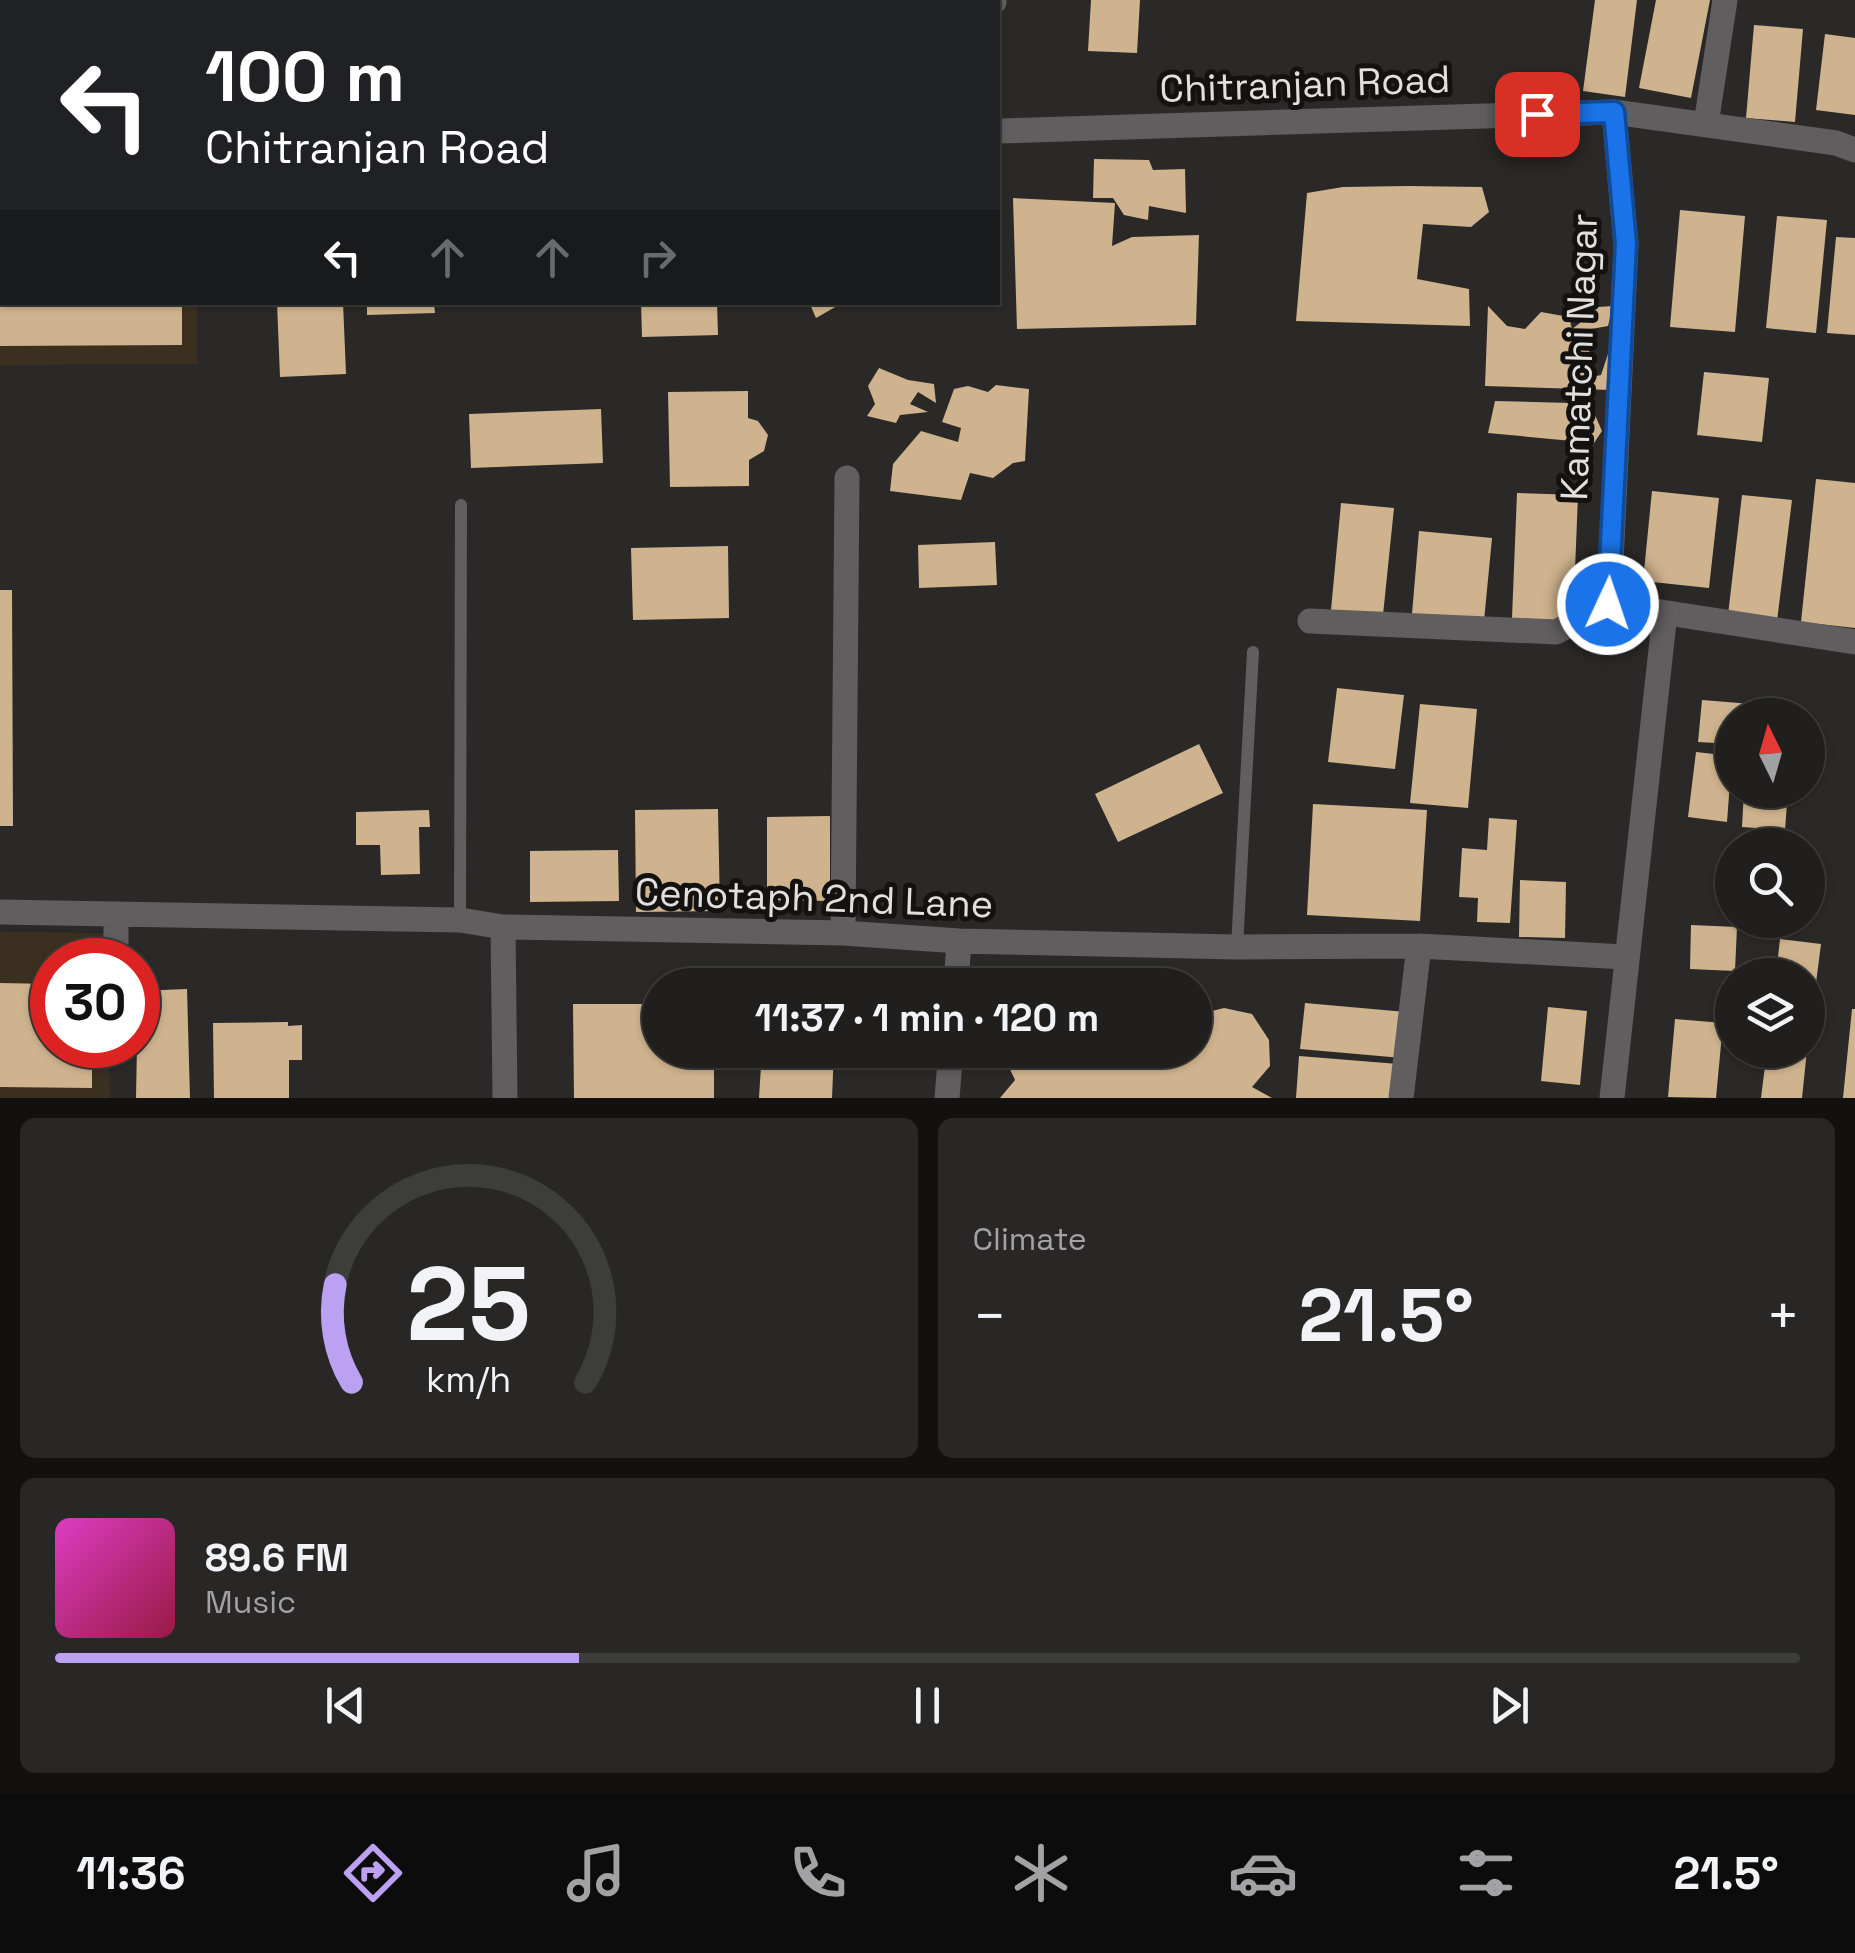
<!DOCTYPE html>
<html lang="en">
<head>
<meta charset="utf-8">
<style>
  :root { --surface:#201f1d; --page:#282726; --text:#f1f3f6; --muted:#a2a2a4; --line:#3d3d3b; --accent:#bca0f2 }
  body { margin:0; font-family:"Space Grotesk",sans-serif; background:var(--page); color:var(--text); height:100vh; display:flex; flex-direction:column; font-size:38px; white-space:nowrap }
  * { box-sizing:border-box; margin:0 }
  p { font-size:32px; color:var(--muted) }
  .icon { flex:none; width:55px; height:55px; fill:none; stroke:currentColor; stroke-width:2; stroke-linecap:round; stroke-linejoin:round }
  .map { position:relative; height:1098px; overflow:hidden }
  .panel { display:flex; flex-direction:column; gap:20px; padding:20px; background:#121110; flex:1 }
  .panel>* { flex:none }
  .hud { position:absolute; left:0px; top:0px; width:1000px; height:305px; box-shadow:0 2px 8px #0004,0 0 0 2px var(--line); background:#202124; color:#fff; overflow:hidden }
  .needle { width:65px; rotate:355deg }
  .fabs { position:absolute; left:1715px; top:698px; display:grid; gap:20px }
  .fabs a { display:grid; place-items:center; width:110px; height:110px; border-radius:50%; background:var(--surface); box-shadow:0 2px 8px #0004,0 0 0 2px var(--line); font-size:50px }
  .speed { position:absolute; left:30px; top:938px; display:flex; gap:20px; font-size:50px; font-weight:700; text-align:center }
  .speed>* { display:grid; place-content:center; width:130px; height:130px; border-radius:50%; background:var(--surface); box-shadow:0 2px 8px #0004,0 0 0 2px var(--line); line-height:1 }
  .speed .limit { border:15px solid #d22; background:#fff; color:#111 }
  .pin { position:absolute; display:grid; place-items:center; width:85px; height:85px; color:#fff; margin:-42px; border-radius:20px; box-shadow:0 5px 15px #0006 }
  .me { position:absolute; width:110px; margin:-55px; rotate:3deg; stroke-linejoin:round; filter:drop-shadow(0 0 8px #0008) }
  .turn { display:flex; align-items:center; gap:35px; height:210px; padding:0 40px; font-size:45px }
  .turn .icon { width:130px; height:130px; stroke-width:2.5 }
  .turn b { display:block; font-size:70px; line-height:85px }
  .lanes { display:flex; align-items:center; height:95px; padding:0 40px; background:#0003; justify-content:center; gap:50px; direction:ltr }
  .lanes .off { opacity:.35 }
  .big { font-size:75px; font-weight:600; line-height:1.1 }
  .panel .card { flex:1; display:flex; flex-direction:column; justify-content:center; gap:15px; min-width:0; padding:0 35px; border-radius:15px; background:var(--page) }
  .panel .dial { align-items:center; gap:0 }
  .dial svg { height:260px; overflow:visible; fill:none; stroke:var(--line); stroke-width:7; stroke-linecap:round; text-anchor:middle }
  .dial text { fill:var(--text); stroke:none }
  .song { display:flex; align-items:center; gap:30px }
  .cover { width:120px; height:120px; border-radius:15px; background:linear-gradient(135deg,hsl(310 70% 55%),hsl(340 70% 35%)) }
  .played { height:10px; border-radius:5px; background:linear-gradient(90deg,var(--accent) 30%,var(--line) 30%) }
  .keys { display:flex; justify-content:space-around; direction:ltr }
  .heat { display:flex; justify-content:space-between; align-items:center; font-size:55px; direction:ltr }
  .panel .tiles { flex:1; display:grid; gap:20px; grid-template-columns:1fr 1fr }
  .card:last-child { grid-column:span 2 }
  .trip { position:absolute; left:642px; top:968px; width:570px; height:100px; border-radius:50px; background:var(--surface); box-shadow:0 2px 8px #0004,0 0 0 2px var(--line); font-weight:600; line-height:100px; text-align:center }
  .dock { display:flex; height:160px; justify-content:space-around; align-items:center; background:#0d0c0c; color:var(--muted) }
  .dock .icon { width:70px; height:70px }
  .dock .current { color:var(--accent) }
  .dock b { font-size:45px; color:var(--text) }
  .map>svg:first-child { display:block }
</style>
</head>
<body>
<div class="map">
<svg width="1855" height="1098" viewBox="0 0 1855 1098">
  <rect width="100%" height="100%" fill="#2b2927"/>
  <path fill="#3b2f20" d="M0,149H2V302L197,303V364L0,365Z
    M0,932L106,933L107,960H52V1045H109L110,1098H0Z"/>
  <path fill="#cfb38e" d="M1091,0H1140L1137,53L1088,51Z
    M1595,0H1637L1625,97L1583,91Z
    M1656,0H1710L1691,98L1639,88Z
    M1754,25L1803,29L1795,122L1746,118Z
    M1825,34L1855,38V115L1816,110Z
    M1094,159L1149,160L1153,170L1185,169L1186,213L1149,206L1148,220L1124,215L1113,198H1093Z
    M1408,186L1482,187L1489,212L1471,227L1423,224L1417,279L1469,289L1470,326L1296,321L1307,193L1343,187Z
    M1013,198L1115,203L1112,246L1132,237L1199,235L1196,325L1017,329Z
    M1680,210L1745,216L1735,332L1670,327Z
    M1777,216L1827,220L1816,333L1766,328Z
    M1836,237L1855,238V335L1827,333Z
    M0,302H182V345L0,346Z
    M277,302H343L346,374L280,377Z
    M367,302H434L435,313L367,315Z
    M641,302H717L718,335L642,337Z
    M809,302H844L816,318Z
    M1488,306L1507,326L1525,329L1541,312L1569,317L1572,329L1580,323L1582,308L1613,306L1608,326L1591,329L1587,378L1601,375L1608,354L1612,390L1485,386Z
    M879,368L908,380L934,384L936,403L918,392L910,404L928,412L900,415L896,423L867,416L875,404L868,386Z
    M1704,372L1769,378L1762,442L1697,435Z
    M996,385L1029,389L1025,461L1013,463L993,478L970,473L961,500L890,491L893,464L921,431L958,442L961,428L942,422L954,389L968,386L988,392Z
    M748,391V418L758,421L768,435L764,451L749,460V486L670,487L668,392Z
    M1495,401L1572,403L1584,408L1591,406L1602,431L1594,443L1488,433Z
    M601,409L603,463L471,468L469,414Z
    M1816,479L1855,483V628L1801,622Z
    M1652,491L1719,498L1709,588L1643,581Z
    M1517,493L1578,495L1573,621L1512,618Z
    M1742,495L1792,500L1777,621L1728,615Z
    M1341,503L1394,508L1383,615L1331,610Z
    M1419,531L1492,538L1484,621L1412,614Z
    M995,542L997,585L919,588L918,545Z
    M728,546L729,618L633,620L631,548Z
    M0,590H12L13,826H0Z
    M1337,688L1404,695L1395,769L1328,762Z
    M1702,700L1801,708L1800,715H1732V744L1698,742Z
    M1420,704L1477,709L1468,808L1410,803Z
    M1199,744L1223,793L1118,842L1095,794Z
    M1696,752L1732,756L1727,822L1688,817Z
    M1744,790H1788L1785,830L1742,827Z
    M1313,804L1427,810L1420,921L1307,915Z
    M718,809L720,911L636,912L635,810Z
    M429,810L430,827H419L420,874L381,875L380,845H356V812Z
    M830,816V901L767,900V817Z
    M1489,818L1517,820L1510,923L1477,922L1478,898L1459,897L1462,848L1487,850Z
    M618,850L619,901L530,902V851Z
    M1520,880L1566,882L1565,938L1519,937Z
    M1691,925L1737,927L1735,971L1690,969Z
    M1780,939L1821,944L1810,1030L1808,975H1776Z
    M0,983L52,984V1045H92V1088L0,1087Z
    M187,989L190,1098H136L138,991Z
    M1305,1003L1406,1012L1402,1058L1300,1049Z
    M573,1004H660V1050H714V1098H574Z
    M1548,1007L1587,1011L1580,1085L1541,1081Z
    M1224,1008L1252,1014L1269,1040L1270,1066L1252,1087L1272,1098H1000L1015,1080L1001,1050H1195V1021L1204,1013Z
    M1852,1009H1855V1098H1843Z
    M1675,1019L1723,1023L1716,1098L1668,1097Z
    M288,1022V1026L302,1025V1060H289V1098H214L213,1023Z
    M762,1050H834L832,1098H759Z
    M1767,1050H1807L1802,1098H1761Z
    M1299,1056L1398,1064L1395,1098H1296Z"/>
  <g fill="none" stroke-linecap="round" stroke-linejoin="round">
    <path stroke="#605e5e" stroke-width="12" d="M460,920L461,505
      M1237,947L1253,652"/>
    <path stroke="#605e5e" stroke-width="25" d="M994,2V0
      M1706,124L1725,0
      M1609,604L1626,245L1614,112
      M1310,621L1556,632L1609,604L1855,642
      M0,912L460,920L503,927L843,933L959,941L1237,947L1419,946L1625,957
      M116,914V960
      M503,927L505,1098
      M843,933L847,478
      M956,985L959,941
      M116,1045V1053
      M947,1098L951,1050
      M1401,1098L1419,946
      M1612,1098L1665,613"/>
    <path stroke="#605e5e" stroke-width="25" d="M0,128H2
      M998,131L1614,112L1836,143L1855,150"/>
  </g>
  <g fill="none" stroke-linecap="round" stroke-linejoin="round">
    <g stroke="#114b97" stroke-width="25">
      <path id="route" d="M1537,114L1614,112L1626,244L1608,604"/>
    </g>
    <use href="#route" stroke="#1a73e8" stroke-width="18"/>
  </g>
  <g text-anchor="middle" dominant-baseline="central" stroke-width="10" stroke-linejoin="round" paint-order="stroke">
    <g font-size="38" fill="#e1e0de" stroke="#131211">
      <text transform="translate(1305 84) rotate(-2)">Chitranjan Road</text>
      <text transform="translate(1579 357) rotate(-88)">Kamatchi Nagar</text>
      <text transform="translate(814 898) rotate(2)">Cenotaph 2nd Lane</text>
    </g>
  </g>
</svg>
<div class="fabs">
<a><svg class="needle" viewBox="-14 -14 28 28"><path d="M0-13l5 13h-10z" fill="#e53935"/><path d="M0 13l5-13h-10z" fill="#a2a2a4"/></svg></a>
<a><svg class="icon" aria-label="search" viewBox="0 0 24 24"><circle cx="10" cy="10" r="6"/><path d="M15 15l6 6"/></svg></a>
<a><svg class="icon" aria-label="layers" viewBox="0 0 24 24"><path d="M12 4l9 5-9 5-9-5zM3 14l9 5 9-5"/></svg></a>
</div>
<div class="speed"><div class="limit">30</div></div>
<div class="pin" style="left:1537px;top:114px;background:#d93025"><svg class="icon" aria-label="arrive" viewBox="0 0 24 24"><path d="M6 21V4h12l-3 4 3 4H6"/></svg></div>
<svg class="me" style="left:1608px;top:604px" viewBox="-20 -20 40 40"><circle r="17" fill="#1a73e8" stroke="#fff" stroke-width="3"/><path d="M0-11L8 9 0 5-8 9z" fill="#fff"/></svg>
<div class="trip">11:37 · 1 min · 120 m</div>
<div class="hud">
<div class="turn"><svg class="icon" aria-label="left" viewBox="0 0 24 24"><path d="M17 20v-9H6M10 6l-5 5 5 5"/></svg><div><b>100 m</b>Chitranjan Road</div></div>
<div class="lanes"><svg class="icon" aria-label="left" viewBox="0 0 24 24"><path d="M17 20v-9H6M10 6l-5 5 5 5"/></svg><svg class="icon off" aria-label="ahead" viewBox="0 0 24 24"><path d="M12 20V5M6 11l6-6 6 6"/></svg><svg class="icon off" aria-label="ahead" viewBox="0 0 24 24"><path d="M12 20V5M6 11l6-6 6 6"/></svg><svg class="icon off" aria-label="right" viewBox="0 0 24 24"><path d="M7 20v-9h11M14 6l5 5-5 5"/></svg></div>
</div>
</div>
<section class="panel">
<div class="tiles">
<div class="card dial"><svg viewBox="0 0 100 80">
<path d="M14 69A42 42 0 1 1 86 69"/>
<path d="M14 69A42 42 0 0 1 9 39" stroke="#bca0f2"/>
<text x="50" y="56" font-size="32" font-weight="700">25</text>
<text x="50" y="72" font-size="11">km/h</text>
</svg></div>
<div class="card"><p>Climate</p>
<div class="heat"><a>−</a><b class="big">21.5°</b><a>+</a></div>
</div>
<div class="card">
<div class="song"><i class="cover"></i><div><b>89.6 FM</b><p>Music</p></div></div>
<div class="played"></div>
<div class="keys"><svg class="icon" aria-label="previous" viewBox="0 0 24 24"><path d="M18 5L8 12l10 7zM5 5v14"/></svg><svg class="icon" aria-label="pause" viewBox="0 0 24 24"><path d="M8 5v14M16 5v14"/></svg><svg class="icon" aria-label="next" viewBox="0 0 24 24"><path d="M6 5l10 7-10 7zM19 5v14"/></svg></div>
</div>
</div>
</section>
<nav class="dock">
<b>11:36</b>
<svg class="icon current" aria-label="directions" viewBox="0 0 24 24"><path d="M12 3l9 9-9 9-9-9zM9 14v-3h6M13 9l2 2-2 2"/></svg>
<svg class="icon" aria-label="music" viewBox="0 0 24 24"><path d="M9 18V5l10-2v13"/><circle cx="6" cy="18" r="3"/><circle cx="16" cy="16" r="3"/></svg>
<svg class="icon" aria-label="phone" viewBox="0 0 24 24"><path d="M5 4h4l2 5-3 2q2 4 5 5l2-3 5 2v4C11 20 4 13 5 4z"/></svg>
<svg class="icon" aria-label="climate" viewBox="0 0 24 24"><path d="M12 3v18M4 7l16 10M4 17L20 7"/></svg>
<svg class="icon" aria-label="car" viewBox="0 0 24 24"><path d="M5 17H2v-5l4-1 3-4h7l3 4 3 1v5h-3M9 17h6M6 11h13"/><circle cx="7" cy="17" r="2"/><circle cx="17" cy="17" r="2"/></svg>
<svg class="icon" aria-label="filters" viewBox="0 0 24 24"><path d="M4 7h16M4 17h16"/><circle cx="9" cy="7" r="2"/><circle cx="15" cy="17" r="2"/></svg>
<b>21.5°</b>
</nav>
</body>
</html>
